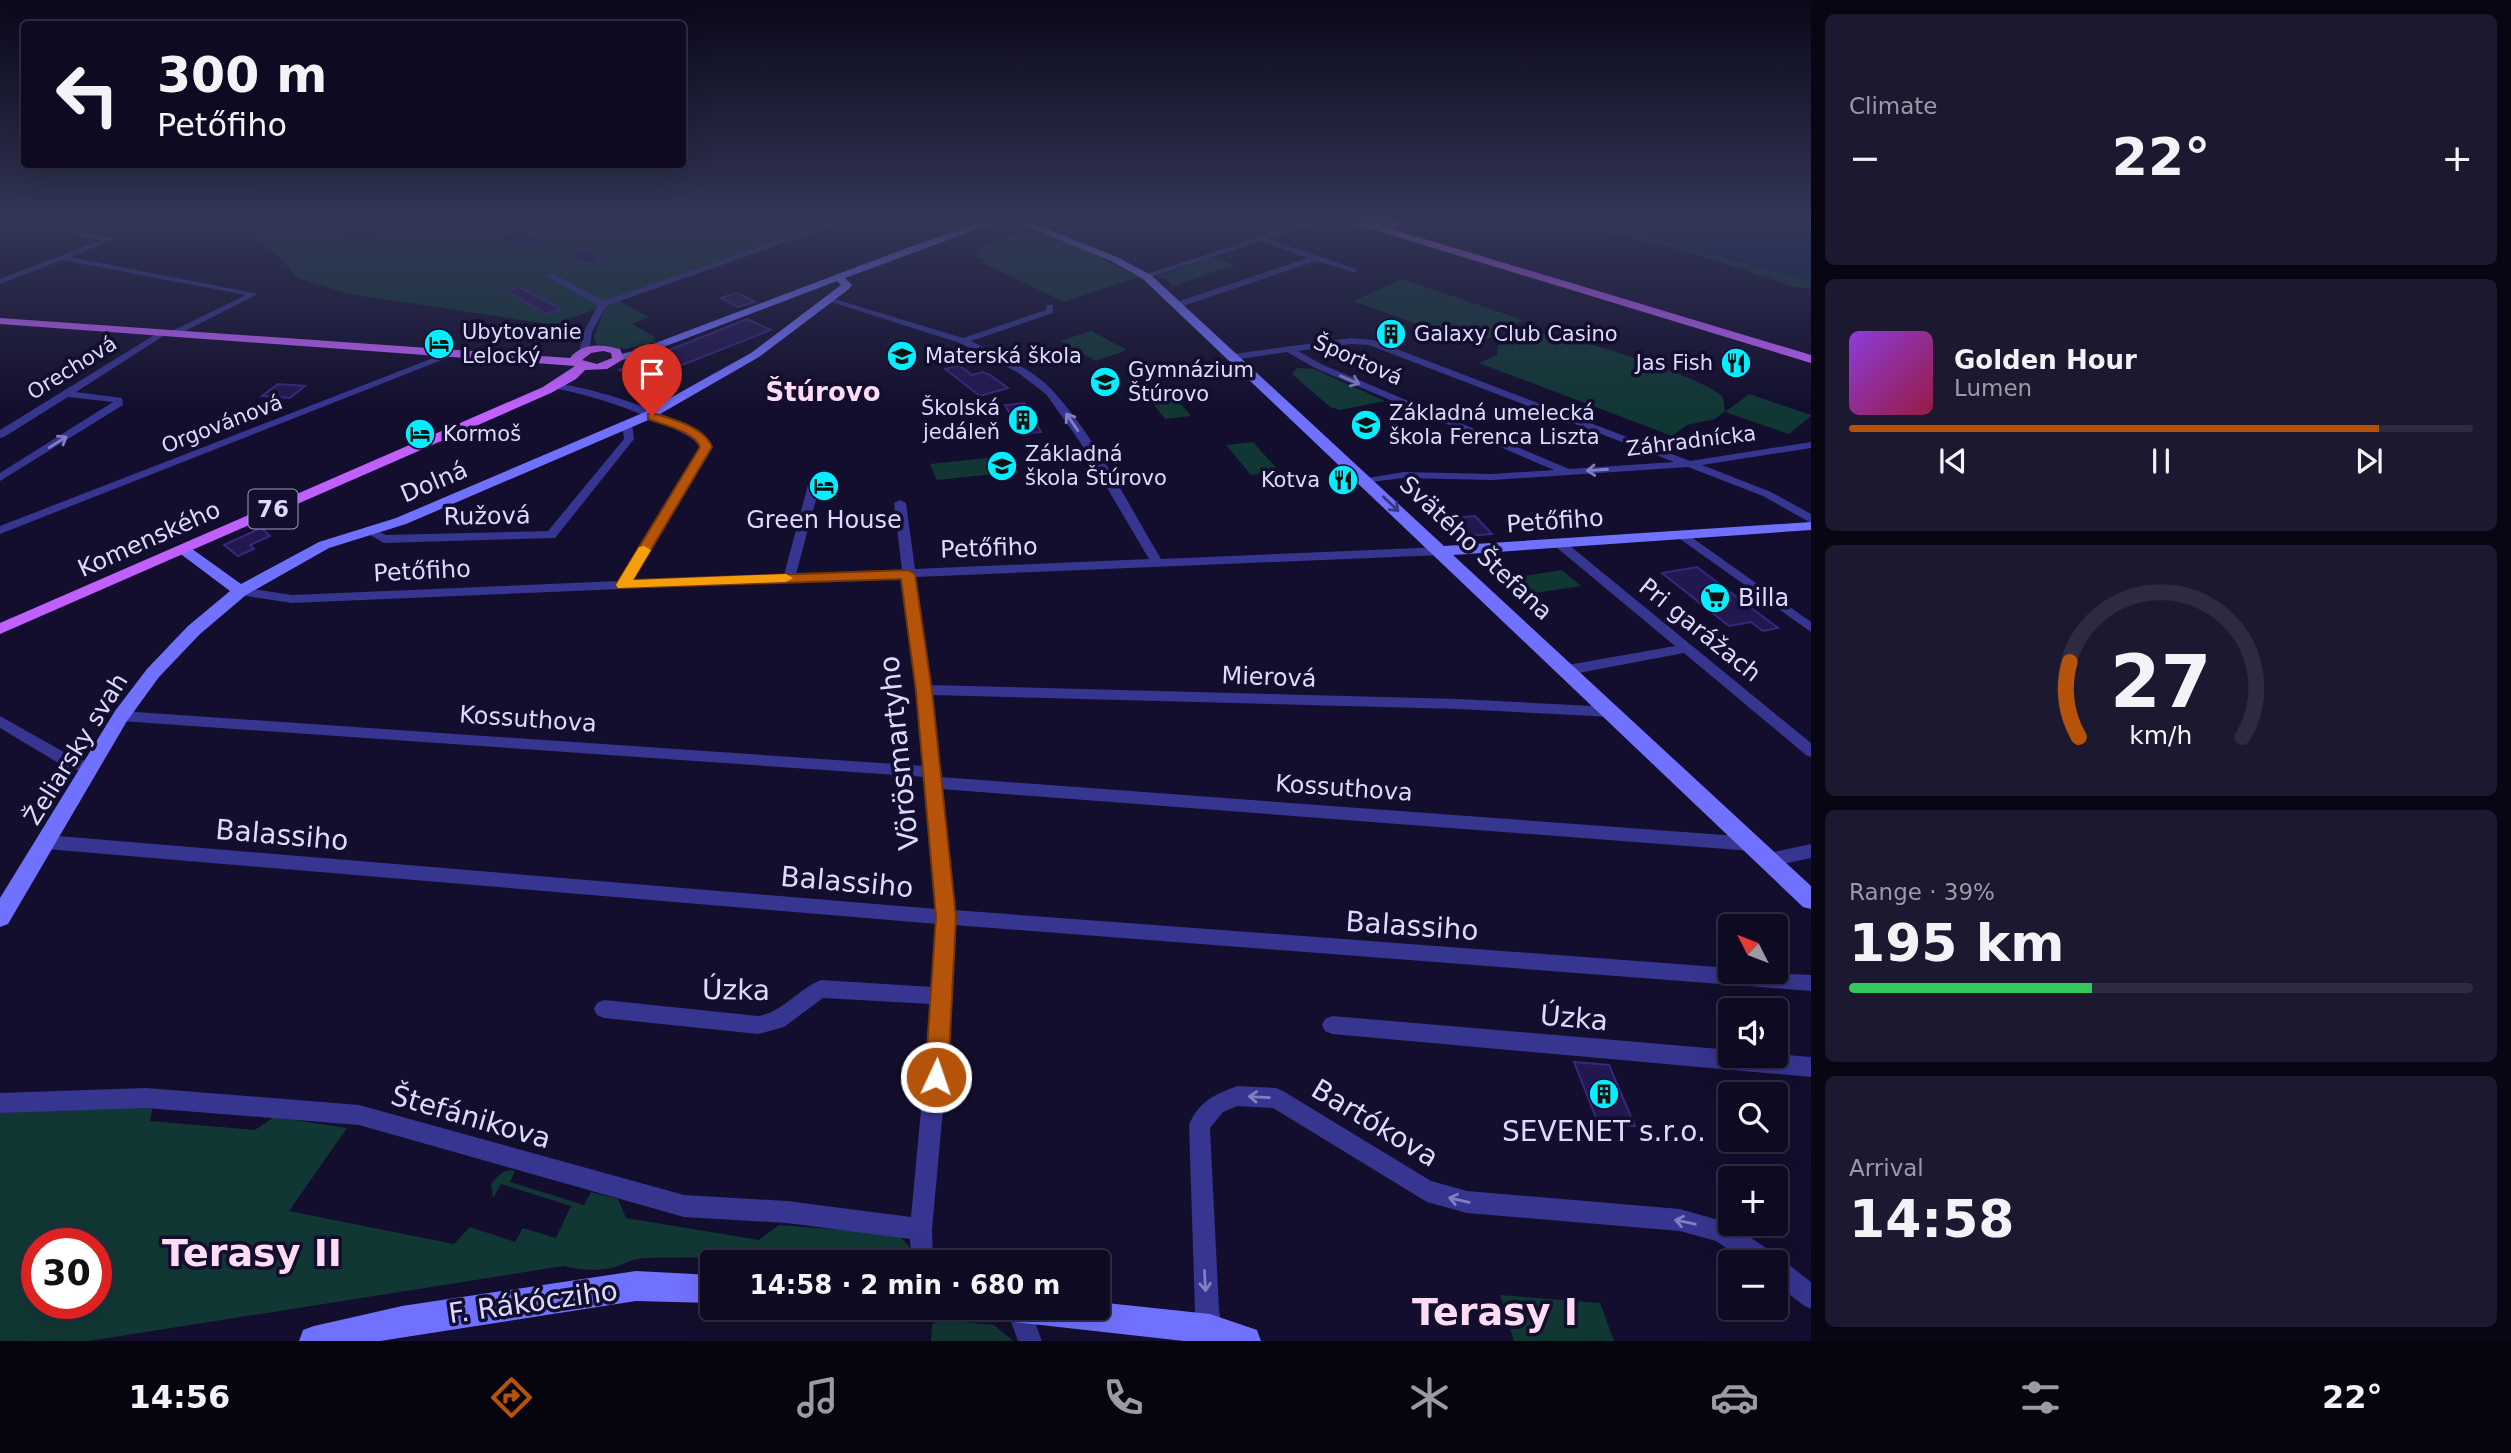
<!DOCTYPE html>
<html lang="en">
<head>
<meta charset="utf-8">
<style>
  :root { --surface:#0e0a22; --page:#1c182f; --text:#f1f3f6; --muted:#9b9aa5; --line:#2e2b40; --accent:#b45309 }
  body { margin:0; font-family:"DejaVu Sans",sans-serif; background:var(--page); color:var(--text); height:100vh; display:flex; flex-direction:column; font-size:26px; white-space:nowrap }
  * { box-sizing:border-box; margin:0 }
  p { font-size:23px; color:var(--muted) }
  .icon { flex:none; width:38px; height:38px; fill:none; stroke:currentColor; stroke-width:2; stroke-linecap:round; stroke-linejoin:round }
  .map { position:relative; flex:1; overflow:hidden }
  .side { display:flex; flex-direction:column; gap:14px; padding:14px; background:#080613; width:700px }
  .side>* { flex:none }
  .banner { position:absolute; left:21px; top:21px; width:665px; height:147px; border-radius:7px; box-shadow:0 7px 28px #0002,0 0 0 2px var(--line); background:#0e0a22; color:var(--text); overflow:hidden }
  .needle { width:46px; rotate:312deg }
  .tools { position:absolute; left:1718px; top:914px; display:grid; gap:14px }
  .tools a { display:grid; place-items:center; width:70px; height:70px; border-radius:7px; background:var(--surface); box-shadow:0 7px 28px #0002,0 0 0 2px var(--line); font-size:35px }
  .speed { position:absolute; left:21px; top:1228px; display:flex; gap:14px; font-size:35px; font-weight:700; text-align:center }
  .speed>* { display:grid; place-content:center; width:91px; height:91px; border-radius:50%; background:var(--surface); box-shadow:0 7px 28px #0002,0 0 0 2px var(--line); line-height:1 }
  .speed .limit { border:10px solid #d22; background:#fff; color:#111 }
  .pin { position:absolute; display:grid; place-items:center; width:60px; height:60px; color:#fff; margin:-72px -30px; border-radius:50% 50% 50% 0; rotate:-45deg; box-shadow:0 0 7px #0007 }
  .pin .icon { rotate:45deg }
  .me { position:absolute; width:77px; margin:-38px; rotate:3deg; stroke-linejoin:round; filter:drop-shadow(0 0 5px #0008) }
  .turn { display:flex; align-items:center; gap:24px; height:147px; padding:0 21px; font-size:32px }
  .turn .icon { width:91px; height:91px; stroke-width:2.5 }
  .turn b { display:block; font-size:49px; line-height:60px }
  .big { font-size:52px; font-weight:600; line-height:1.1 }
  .side .tile { flex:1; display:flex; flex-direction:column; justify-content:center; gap:10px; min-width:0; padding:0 24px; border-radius:10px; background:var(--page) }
  .side .dial { align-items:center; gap:0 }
  .dial svg { height:182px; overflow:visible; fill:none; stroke:var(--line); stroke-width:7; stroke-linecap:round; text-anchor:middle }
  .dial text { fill:var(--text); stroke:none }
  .song { display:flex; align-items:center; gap:21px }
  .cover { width:84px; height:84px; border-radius:10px; background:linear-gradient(135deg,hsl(270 70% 55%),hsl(340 70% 35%)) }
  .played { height:7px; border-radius:4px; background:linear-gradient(90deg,var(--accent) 85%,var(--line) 85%) }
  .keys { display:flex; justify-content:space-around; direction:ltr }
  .heat { display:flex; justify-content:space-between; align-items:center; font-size:38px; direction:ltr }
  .charge { height:10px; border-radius:5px; background:linear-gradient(90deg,#34c759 39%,var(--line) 0) }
  .trip { position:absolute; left:700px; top:1250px; width:410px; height:70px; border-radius:7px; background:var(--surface); box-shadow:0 7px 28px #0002,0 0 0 2px var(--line); font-weight:600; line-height:70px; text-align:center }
  .tab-bar { display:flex; height:112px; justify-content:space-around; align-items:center; background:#06040e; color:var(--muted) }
  .tab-bar .icon { width:49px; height:49px }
  .tab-bar .current { color:var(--accent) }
  .tab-bar b { font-size:32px; color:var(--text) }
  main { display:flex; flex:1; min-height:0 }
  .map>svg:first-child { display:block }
</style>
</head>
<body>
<main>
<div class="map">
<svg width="1811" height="1341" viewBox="0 0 1811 1341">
  <rect width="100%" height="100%" fill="#130e2d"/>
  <path fill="#113735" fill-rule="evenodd" d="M243,220H772L801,232L803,235L619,301L649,317L632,324L656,338L652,340L656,342L625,349L596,344L594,336L606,305L554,325L349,294L297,278L282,259L255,237Z
    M1597,222L1811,281V289L1795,287L1688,252L1600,230L1592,223Z
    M1036,230L1078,246L1138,277L1064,302L981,262L985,260L972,255L981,251L977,249L1012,234L1016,236Z
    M1213,257L1234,265L1173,286L1166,278L1155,277Z
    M1402,279L1523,320L1476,345L1353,301Z
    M1091,331L1127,350L1096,361L1060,341Z
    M1537,333C1568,334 1702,376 1723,397L1725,411L1715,419L1687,425L1672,436L1479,363L1497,355L1498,346L1512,337Z
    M1297,368L1314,369L1385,401L1340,410L1330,407L1292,374Z
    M1168,389L1191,416L1165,419L1144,392Z
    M1749,394L1811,415V416L1789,434L1725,412Z
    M1253,442L1279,471L1251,475L1226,445Z
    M987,458L995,474L937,480L930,464Z
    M1562,570L1581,586L1535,593L1517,577Z
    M153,1106L150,1121L255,1130L274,1117L347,1128L289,1211L454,1244L470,1227L515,1242L523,1228L556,1238L571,1206L501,1184L493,1198L491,1184C498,1176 504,1168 515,1171L510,1182L584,1205L591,1192L618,1199L626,1218L759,1240L779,1225L894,1234C905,1239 915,1249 909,1262C821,1262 734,1256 646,1258C632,1258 624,1265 611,1268C595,1271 579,1270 563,1266L89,1341H0V1113ZM37,1244H96V1304H37Z
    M1500,1295L1600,1303L1614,1341H1514Z
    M941,1320L994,1325L1013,1341H931L932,1324Z"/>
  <path fill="#05224f" d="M364,220H422L424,221C410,232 358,244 343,237L344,233L358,227Z
    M1602,220H1811V281Z
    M522,232L549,245L528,251L501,238Z"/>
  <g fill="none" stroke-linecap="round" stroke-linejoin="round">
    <path stroke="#05224f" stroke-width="2" d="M269,220L276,227L272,238L277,245"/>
  </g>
  <path fill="#22184f" stroke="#37287e" stroke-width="2" d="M584,250L604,259L588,264L568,255Z
    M520,287L549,303L561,309L546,314L507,291Z
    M736,293L744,296L755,302L738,307L721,298Z
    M747,319L771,330L639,382L619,370Z
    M959,365L972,375L983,372L990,375L1008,388L980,396L945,369Z
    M278,384L305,386L290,398L262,396Z
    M1024,403L1041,432L1022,434L1005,405Z
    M1475,516L1492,534L1454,537L1438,519Z
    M261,528L270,536L250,545L254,549L238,556L224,545Z
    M1697,567L1778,628L1763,631L1751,622L1729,626L1662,573Z
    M1574,1062L1609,1065L1635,1126L1598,1123Z"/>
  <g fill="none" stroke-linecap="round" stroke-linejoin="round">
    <path fill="#363590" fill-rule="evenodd" d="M6,220H18L0,226V222Z
      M79,220L91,222L85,233L114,239L70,257L258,294L173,337L169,334L170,332L246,295L62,260L0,284V279L101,240L77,236L83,223Z
      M838,220H849L606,306L592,332L589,352L584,355L579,352L584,332L598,305L546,276L553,274L604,301Z
      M1312,220H1323L1268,239L1356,269V273L1316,261L1180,307H1174V303L1308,258L1261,241L1148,278L1141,276Z
      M828,297L963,338L1046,310L1047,305H1053V313L971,341C998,355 1032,368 1053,391C1096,438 1128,504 1161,559L1442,547L1448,551L1442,555L916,577L930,685L1459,699L1612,707L1617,708L1619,712L1617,716L1612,717L1459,709L932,695L940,777L1752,837L1758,839L1760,844L1758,849L1752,851L941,789L954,910L1731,968V971L1811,975V991L954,925L946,1077L932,1229L933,1262H911L910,1239L787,1223L684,1217L359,1125L146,1108L0,1113V1093L146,1088L359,1105L684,1195L787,1201L911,1217L931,1004L823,998L784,1027L758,1034L604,1018L597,1015L594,1009L597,1003L604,1000L758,1016C783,1012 798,989 821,980L932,987L937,924L46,849L40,847L38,842L40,837L46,835L936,909L925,777L121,721L116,720L114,716L116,712L121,711L924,766L903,577L292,603L240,595L234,591L240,587L292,595L619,581L699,454L700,445C688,434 675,430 662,423C625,407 597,397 558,389V385L561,384C597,389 687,417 710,444L709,454L632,581L784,575L808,485L817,472L821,471L827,474L820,485L796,574L902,570L894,503L900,500L906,503L915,569L1149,559L1080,442L1046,394L1017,372L960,343L828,301Z
      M161,331L168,333L76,392L122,398L123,405L0,481V473L113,402L68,397L4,437L0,438V430Z
      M1351,338L1373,340L1690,461L1811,442V448L1702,465L1771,492L1811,514V523L1763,496L1688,467L1492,480L1404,478L1362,483V479L1404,472L1492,474L1554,470L1315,368L1287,352L1233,360L1228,357L1233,354ZM1351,344L1369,345L1674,462L1569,469L1321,364L1298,351Z
      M454,350L462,352L0,534V526Z
      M627,421L632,424L634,439L555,538L384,543L365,532L371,528L386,535L548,531L624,439L622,424Z
      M1684,532L1811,622V632L1680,539L1678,536Z
      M1560,540L1564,541L1811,743V757L1806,755L1684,653L1568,675L1563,673L1561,670L1568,665L1675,646L1556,547L1554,544Z
      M0,716L78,760L96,762L99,766L96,770H70L0,728Z
      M1811,844V858L1769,867L1763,865L1761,860L1763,855L1769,853Z
      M1332,1016L1731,1050V1055L1776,1054L1811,1057V1077L1332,1034L1325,1031L1322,1025L1325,1019Z
      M1237,1086L1276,1088L1283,1091L1431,1181L1467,1191L1680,1209L1729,1223L1775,1254L1777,1258L1784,1261L1811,1282V1309L1803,1305L1776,1284V1262H1747L1716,1241L1680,1231L1467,1213L1427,1202L1273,1108L1237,1106L1223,1112L1210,1128L1219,1310L1222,1329L1218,1337L1210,1341L1202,1337L1195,1310L1189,1125C1199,1101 1214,1095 1237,1086Z
      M1006,1308L1029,1307L1042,1341H1018Z"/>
    <path fill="#7171ff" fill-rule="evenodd" d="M988,220H1002L845,278L852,285L849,289L759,357L653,418L406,524L329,548L246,595L200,634L159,677L127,721L8,924L0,927V898L115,711L147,669L188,626L230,591L178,552L175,549L178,546H188L241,584L319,542L396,518L645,412L751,353L841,285L837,281L645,354L618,361L614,360V356L637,350L904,249Z
      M1012,220H1025L1117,257L1151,275L1444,546L1811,522V530L1453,555L1811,886V909L1803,907L1143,279L1111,261Z
      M1336,220H1353L1383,228L1378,231Z
      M636,1271L712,1275V1303L636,1301L380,1341H299L303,1330L314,1326L402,1306Z
      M1097,1302L1210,1314L1257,1330L1261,1341H1184L1013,1322L1003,1317L998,1307H1097Z"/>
    <path fill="#c061ff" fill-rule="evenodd" d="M1400,220H1416L1388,228L1811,355V363L1381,232L1380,229L1359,228L1354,225C1367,219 1385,223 1400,220Z
      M0,318L570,358C582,342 603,344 620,349L624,359L607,369L585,370L576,379L551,393L0,634V623L543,387L575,366L0,324ZM603,351L611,353L612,358L597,364L582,360L591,353Z"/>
  </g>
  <defs><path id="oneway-shaft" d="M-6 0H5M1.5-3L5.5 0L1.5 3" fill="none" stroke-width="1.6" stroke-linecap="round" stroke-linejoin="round" transform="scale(1.75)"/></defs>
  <g stroke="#817fc2">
    <use href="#oneway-shaft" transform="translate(1350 380) rotate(23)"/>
    <use href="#oneway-shaft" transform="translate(1072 422) rotate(-124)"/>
    <use href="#oneway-shaft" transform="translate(58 442) rotate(-32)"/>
    <use href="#oneway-shaft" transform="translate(1597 470) rotate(176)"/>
    <use href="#oneway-shaft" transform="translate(1259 1097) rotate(-177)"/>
    <use href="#oneway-shaft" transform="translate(1459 1200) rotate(-167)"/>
    <use href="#oneway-shaft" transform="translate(1685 1222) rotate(-168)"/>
    <use href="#oneway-shaft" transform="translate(1205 1281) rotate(87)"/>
  </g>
  <use stroke="#393681" href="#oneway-shaft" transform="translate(1391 504) rotate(43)"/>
  <linearGradient id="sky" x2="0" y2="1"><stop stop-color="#0a0819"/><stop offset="0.54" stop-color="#333657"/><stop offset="1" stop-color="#333657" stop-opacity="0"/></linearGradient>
  <rect width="1811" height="408" fill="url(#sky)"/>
  <path fill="#b45309" stroke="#753606" stroke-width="2" d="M652,413C670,418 705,427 712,447L633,580L908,570L915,574L932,691L956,917L948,1077L944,1085L936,1088L928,1085L925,1077L936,917L916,691L901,579L618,588L616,585L700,447C694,431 663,425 648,419V414Z"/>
  <path fill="#f59e0b" d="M644,546L651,550L633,580L786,574L793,578L786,582L618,588L616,585L639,547Z"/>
  <defs>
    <g id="building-disc" transform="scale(1.575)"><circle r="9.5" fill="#06edff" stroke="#130e2d"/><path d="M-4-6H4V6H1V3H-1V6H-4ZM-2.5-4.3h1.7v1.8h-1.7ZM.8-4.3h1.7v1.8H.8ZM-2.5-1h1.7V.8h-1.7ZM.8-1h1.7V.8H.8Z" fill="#111"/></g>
    <g id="hotel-disc" transform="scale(1.575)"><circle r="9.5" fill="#06edff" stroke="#130e2d"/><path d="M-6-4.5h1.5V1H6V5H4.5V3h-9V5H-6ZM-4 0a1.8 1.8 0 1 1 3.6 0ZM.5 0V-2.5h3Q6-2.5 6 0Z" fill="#111"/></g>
    <g id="school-disc" transform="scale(1.575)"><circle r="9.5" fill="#06edff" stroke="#130e2d"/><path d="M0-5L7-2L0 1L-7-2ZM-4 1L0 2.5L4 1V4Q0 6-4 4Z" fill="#111"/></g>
    <g id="restaurant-disc" transform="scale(1.575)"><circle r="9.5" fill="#06edff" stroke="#130e2d"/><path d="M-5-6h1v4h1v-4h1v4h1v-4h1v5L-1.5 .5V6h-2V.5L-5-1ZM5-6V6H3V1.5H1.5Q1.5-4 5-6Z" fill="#111"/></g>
    <g id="supermarket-disc" transform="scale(1.575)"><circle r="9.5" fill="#06edff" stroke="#130e2d"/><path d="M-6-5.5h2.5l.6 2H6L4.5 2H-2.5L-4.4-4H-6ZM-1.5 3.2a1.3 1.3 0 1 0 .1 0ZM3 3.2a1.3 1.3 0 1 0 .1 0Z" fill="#111"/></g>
  </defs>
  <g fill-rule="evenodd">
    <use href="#building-disc" x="1391" y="334"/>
    <use href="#hotel-disc" x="439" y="344"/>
    <use href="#school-disc" x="902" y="356"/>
    <use href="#restaurant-disc" x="1736" y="363"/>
    <use href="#school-disc" x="1105" y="382"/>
    <use href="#building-disc" x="1023" y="420"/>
    <use href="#school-disc" x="1366" y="425"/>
    <use href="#hotel-disc" x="420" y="434"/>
    <use href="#school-disc" x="1002" y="466"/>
    <use href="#restaurant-disc" x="1343" y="480"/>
    <use href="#hotel-disc" x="824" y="486"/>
    <use href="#supermarket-disc" x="1715" y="598"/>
    <use href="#building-disc" x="1604" y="1094"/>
  </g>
  <g text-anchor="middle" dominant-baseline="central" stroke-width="7" stroke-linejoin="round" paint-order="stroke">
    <g font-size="21" fill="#dddaff" stroke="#130e2d" text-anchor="start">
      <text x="462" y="332">Ubytovanie<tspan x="462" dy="24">Lelocký</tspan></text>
      <text x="1414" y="334">Galaxy Club Casino</text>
      <text x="925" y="356">Materská škola</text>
      <text x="1713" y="363" text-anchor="end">Jas Fish</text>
      <text x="1128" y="370">Gymnázium<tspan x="1128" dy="24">Štúrovo</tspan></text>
      <text x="1000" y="408" text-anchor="end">Školská<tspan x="1000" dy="24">jedáleň</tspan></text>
      <text x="1389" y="413">Základná umelecká<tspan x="1389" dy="24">škola Ferenca Liszta</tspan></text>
      <text x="443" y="434">Kormoš</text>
      <text x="1025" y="454">Základná<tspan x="1025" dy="24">škola Štúrovo</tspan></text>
      <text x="1320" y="480" text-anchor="end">Kotva</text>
    </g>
    <g font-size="21" fill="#dddaff" stroke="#130e2d">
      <text transform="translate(1358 360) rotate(24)">Športová</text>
      <text transform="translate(72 368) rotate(-32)">Orechová</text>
      <text transform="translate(222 424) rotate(-21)">Orgovánová</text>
      <text transform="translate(1691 441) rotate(-7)">Záhradnícka</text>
    </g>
    <rect fill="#130e2d" stroke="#a09dc0" stroke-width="2" x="248.5" y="489.5" width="49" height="39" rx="5"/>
    <g font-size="23" font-weight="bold" fill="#dddaff">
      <text x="273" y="509">76</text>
    </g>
    <g font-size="24" fill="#dddaff" stroke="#130e2d">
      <text transform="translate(434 482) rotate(-23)">Dolná</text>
      <text transform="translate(487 516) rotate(-1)">Ružová</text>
      <text transform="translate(1555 521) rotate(-4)">Petőfiho</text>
      <text transform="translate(149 539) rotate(-24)">Komenského</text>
      <text transform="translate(989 548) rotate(-2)">Petőfiho</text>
      <text transform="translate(1476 548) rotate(43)">Svätého Štefana</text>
      <text transform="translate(422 571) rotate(-3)">Petőfiho</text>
      <text transform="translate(1700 630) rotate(39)">Pri garážach</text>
      <text transform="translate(1269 677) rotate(2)">Mierová</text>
      <text transform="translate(528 719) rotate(4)">Kossuthova</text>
      <text transform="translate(76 749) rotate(-58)">Želiarsky svah</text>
      <text transform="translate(1344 788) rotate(4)">Kossuthova</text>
    </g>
    <g font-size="24" fill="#dddaff" stroke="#130e2d">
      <text x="824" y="520">Green House</text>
      <text x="1738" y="598" text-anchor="start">Billa</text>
    </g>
    <g font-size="26" font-weight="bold" fill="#ffdcf3" stroke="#130e2d">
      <text x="823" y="392">Štúrovo</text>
    </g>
    <g font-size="28" fill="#dddaff" stroke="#130e2d">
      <text transform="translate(899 753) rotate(-96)">Vörösmartyho</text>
      <text transform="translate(282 835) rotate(5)">Balassiho</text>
      <text transform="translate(847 882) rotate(5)">Balassiho</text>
      <text transform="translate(1412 926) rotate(4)">Balassiho</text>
      <text transform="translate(736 990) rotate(1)">Úzka</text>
      <text transform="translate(1574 1018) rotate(5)">Úzka</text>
      <text transform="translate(471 1117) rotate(16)">Štefánikova</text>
      <text transform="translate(1375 1123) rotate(31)">Bartókova</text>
      <text transform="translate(533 1302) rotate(-8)">F. Rákócziho</text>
    </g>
    <g font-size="28" fill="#dddaff" stroke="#130e2d">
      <text x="1604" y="1131">SEVENET s.r.o.</text>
    </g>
    <g font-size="38" font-weight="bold" fill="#ffdcf3" stroke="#130e2d">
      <text x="252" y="1253">Terasy II</text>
      <text x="1495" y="1312">Terasy I</text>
    </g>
  </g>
</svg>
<div class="tools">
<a><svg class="needle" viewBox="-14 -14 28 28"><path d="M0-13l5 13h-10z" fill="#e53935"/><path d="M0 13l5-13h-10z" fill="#9b9aa5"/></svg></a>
<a><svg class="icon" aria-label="sound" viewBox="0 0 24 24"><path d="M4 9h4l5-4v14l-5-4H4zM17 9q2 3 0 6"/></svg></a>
<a><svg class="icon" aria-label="search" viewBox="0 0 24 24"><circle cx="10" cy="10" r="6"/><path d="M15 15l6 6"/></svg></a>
<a>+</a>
<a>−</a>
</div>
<div class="speed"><div class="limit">30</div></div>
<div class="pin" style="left:652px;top:416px;background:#d93025"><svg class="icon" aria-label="arrive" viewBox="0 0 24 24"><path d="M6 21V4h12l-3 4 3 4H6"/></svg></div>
<svg class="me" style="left:936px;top:1077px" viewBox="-20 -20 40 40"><circle r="17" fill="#b45309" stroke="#fff" stroke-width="3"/><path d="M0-11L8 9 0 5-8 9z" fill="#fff"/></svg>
<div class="trip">14:58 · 2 min · 680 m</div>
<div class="banner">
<div class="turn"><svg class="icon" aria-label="left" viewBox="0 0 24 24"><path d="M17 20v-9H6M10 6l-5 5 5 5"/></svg><div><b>300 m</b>Petőfiho</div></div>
</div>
</div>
<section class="side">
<div class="tile"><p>Climate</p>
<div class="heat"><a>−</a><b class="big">22°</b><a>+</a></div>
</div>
<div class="tile">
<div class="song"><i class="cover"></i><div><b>Golden Hour</b><p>Lumen</p></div></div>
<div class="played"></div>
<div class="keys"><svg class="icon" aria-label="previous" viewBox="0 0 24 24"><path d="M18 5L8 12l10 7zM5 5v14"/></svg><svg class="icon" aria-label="pause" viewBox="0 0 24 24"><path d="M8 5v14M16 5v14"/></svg><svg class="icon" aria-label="next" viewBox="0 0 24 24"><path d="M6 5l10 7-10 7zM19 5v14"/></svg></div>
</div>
<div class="tile dial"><svg viewBox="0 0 100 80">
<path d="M14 69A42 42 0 1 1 86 69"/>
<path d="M14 69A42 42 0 0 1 10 36" stroke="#b45309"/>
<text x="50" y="56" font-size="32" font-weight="700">27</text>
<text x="50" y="72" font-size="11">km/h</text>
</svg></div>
<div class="tile"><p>Range · 39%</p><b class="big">195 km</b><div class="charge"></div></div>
<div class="tile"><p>Arrival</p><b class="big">14:58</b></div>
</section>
</main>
<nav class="tab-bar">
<b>14:56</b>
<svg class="icon current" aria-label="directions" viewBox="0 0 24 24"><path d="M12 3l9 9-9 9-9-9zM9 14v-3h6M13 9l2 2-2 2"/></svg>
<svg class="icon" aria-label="music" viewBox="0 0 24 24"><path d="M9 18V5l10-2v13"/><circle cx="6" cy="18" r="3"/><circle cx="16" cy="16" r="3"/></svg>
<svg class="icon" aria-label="phone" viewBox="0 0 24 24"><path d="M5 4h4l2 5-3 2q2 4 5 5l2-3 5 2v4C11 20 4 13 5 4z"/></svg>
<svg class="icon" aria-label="climate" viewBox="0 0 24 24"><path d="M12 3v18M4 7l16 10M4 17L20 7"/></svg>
<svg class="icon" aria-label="car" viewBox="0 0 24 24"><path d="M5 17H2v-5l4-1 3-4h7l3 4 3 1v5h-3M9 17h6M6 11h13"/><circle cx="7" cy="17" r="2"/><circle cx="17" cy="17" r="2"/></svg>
<svg class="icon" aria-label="filters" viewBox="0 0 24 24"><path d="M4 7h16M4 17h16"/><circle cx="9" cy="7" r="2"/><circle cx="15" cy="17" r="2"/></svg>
<b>22°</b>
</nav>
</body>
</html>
